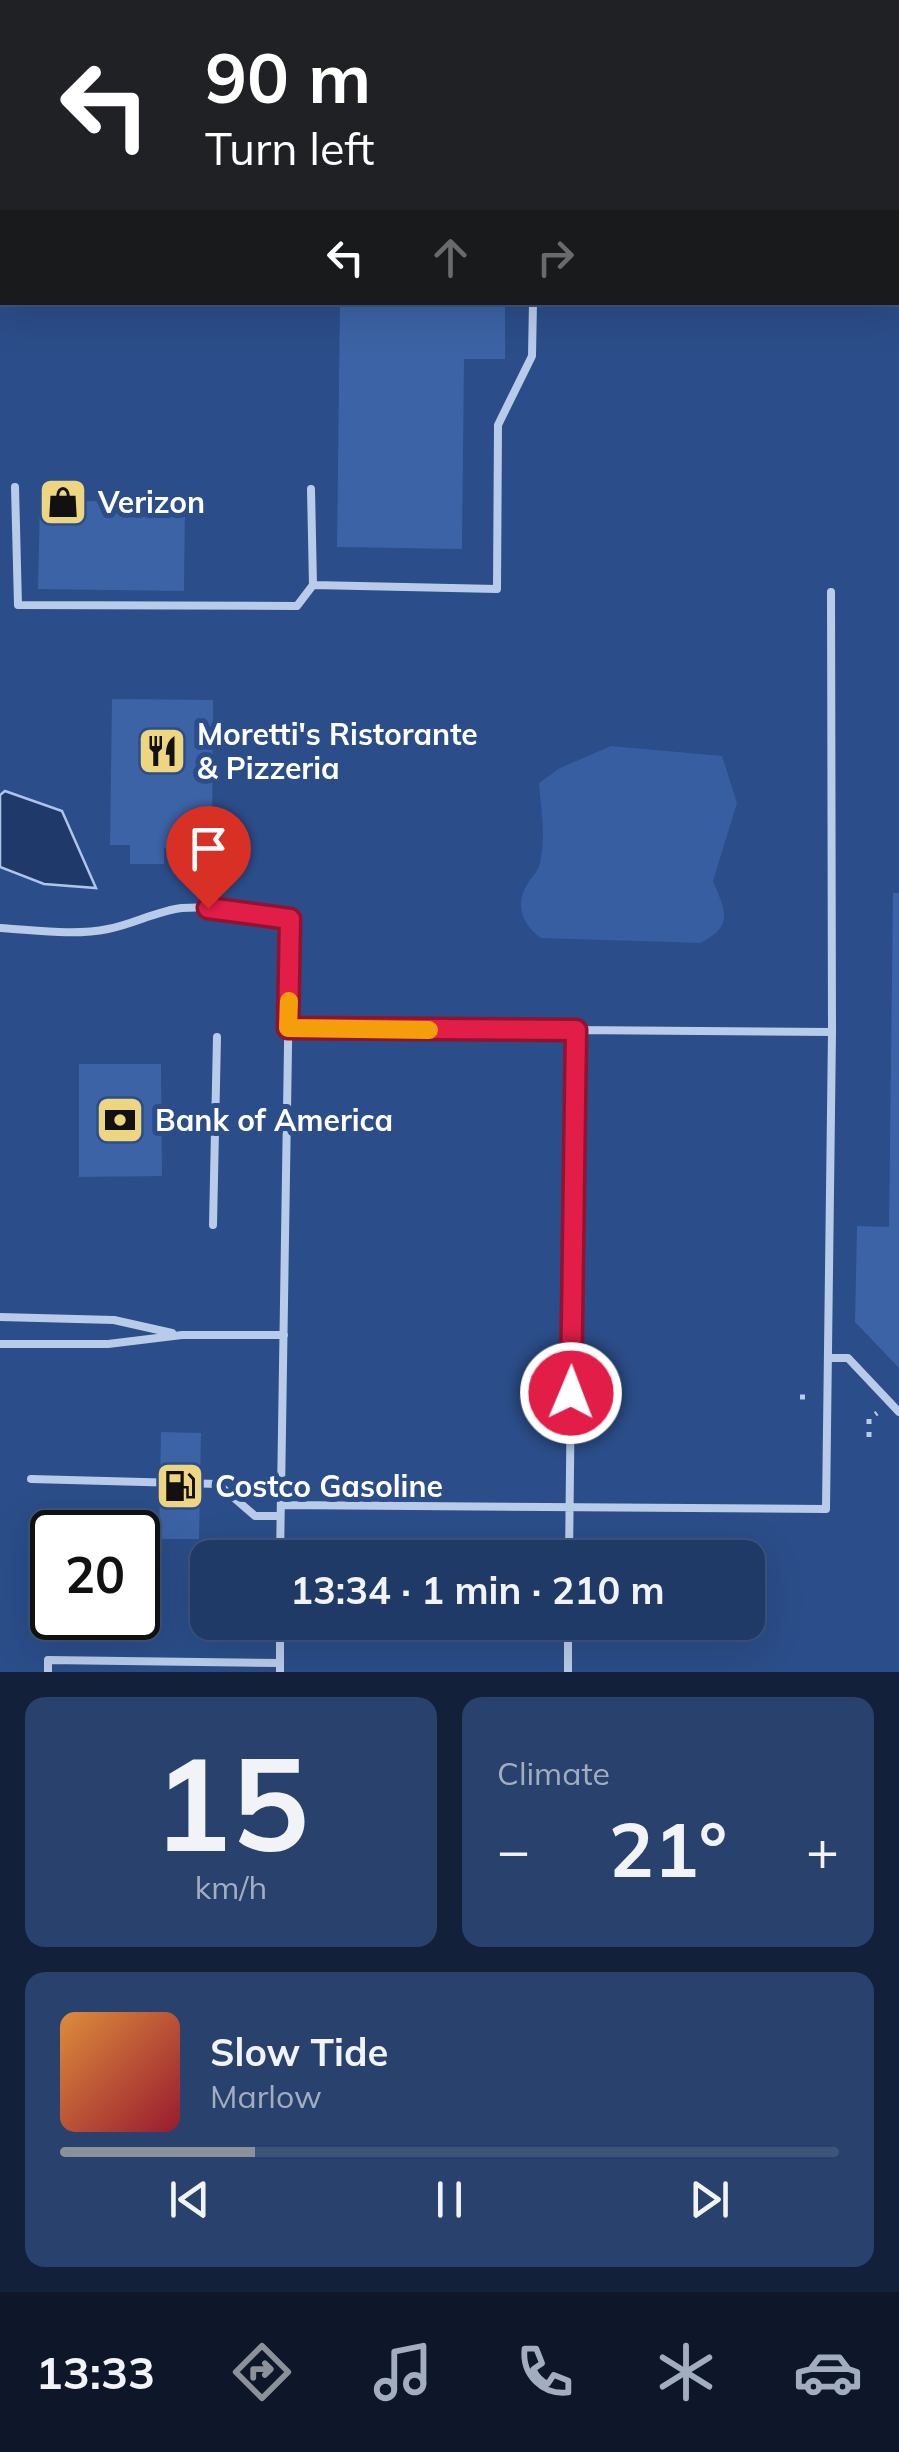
<!DOCTYPE html>
<html lang="en">
<head>
<meta charset="utf-8">
<style>
  :root { --surface:#203a67; --page:#28416d; --text:#f1f3f6; --muted:#a2adc0; --line:#3d547b; --accent:#8c9099 }
  body { margin:0; font-family:Mulish,sans-serif; background:var(--page); color:var(--text); height:100vh; display:flex; flex-direction:column; font-size:38px; white-space:nowrap }
  * { box-sizing:border-box; margin:0 }
  p { font-size:32px; color:var(--muted) }
  .icon { flex:none; width:55px; height:55px; fill:none; stroke:currentColor; stroke-width:2; stroke-linecap:round; stroke-linejoin:round }
  .map { position:relative; height:1672px; overflow:hidden }
  .details { display:flex; flex-direction:column; gap:25px; padding:25px; background:#122039; flex:1 }
  .details>* { flex:none }
  .top-card { position:absolute; left:0px; top:0px; width:900px; height:305px; box-shadow:0 10px 40px #0002,0 0 0 2px var(--line); background:#202124; color:#fff; overflow:hidden }
  .speed { position:absolute; left:30px; top:1510px; display:flex; gap:20px; font-size:50px; font-weight:700; text-align:center }
  .speed>* { display:grid; place-content:center; width:130px; height:130px; border-radius:50%; background:var(--surface); box-shadow:0 10px 40px #0002,0 0 0 2px var(--line); line-height:1 }
  .speed .limit { border:5px solid #111; border-radius:15px; background:#fff; color:#111 }
  .pin { position:absolute; display:grid; place-items:center; width:85px; height:85px; color:#fff; margin:-102px -42px; border-radius:50% 50% 50% 0; rotate:-45deg; box-shadow:0 0 10px #0007 }
  .pin .icon { rotate:45deg }
  .me { position:absolute; width:110px; margin:-55px; rotate:1deg; stroke-linejoin:round; filter:drop-shadow(0 0 8px #0008) }
  .turn { display:flex; align-items:center; gap:35px; height:210px; padding:0 40px; font-size:45px }
  .turn .icon { width:130px; height:130px; stroke-width:2.5 }
  .turn b { display:block; font-size:70px; line-height:85px }
  .lanes { display:flex; align-items:center; height:95px; padding:0 40px; background:#0003; justify-content:center; gap:50px; direction:ltr }
  .lanes .off { opacity:.35 }
  .big { font-size:75px; font-weight:700; line-height:1.1 }
  .details .tile { flex:1; display:flex; flex-direction:column; justify-content:center; gap:15px; min-width:0; padding:0 35px; border-radius:20px; background:var(--page) }
  .details .dial { align-items:center; gap:0 }
  .dial b { font-size:130px; line-height:1 }
  .song { display:flex; align-items:center; gap:30px }
  .cover { width:120px; height:120px; border-radius:15px; background:linear-gradient(135deg,hsl(30 70% 55%),hsl(350 70% 35%)) }
  .played { height:10px; border-radius:5px; background:linear-gradient(90deg,var(--accent) 25%,var(--line) 25%) }
  .keys { display:flex; justify-content:space-around; direction:ltr }
  .heat { display:flex; justify-content:space-between; align-items:center; font-size:55px; direction:ltr }
  .details .tiles { flex:1; display:grid; gap:25px; grid-template-columns:1fr 1fr }
  .tile:last-child { grid-column:span 2 }
  .trip { position:absolute; left:190px; top:1540px; width:575px; height:100px; border-radius:20px; background:var(--surface); box-shadow:0 10px 40px #0002,0 0 0 2px var(--line); font-weight:700; line-height:100px; text-align:center }
  .dock { display:flex; height:160px; justify-content:space-around; align-items:center; background:#0d1729; color:var(--muted) }
  .dock .icon { width:70px; height:70px }
  .dock .current { color:var(--accent) }
  .dock b { font-size:45px; color:var(--text) }
  .map>svg:first-child { display:block }
</style>
</head>
<body>
<div class="map">
<svg width="899" height="1672" viewBox="0 0 899 1672">
  <rect width="100%" height="100%" fill="#2b4d89"/>
  <path fill="#365ea0" d="M611,746L722,756L737,803L713,881C726,912 734,926 700,943L541,938C522,925 514,904 528,883C532,876 538,872 540,863C546,835 541,810 539,783L560,768Z"/>
  <path fill="#1f3a6a" stroke="#adc5e8" stroke-width="2.5" d="M5,791L62,811L96,888L44,884L0,867V795Z"/>
  <path fill="#3c63a5" d="M340,302H505V359H464L462,549L337,547Z
    M40,500L185,503L184,591L38,589Z
    M112,699L213,700L212,849L164,848V864H130V845H110Z
    M893,893H899V1368L855,1322L857,1226L889,1227Z
    M79,1064H161L162,1176L79,1177Z
    M161,1432L201,1433L199,1539H159Z"/>
  <g fill="none" stroke-linecap="round" stroke-linejoin="round">
    <path stroke="#b8cbe8" stroke-width="5" stroke-dasharray="5 8" stroke-linecap="butt" d="M800,1397H811
      M869,1437V1419L877,1413"/>
    <path stroke="#b8cbe8" stroke-width="8" d="M537,2V0
      M898,130H899
      M15,487L18,605L297,606L313,585
      M311,489L313,585L497,589L498,425L532,356L533,302
      M0,928C35,930 74,936 108,929C134,924 156,911 182,908C218,905 255,914 290,919L280,1558
      M288,1028L832,1032L831,592
      M213,1225L217,1037
      M0,1317L114,1320L172,1333
      M0,1344H108L182,1335H284
      M828,1358H848L899,1412
      M31,1479L218,1484L255,1516H280
      M281,1505L826,1509L832,1032
      M569,1558L575,1030
      M280,1622V1672
      M48,1672V1660L280,1663
      M568,1672V1622"/>
  </g>
  <g fill="none" stroke-linecap="round" stroke-linejoin="round">
    <g stroke="#92132f" stroke-width="25">
      <path id="route" d="M208,908L290,919L288,1028L576,1030L571,1393"/>
    </g>
    <use href="#route" stroke="#e11d48" stroke-width="18"/>
    <path stroke="#f59e0b" stroke-width="18" d="M289,1001L288,1028L429,1030"/>
  </g>
  <defs>
    <g id="shop-square" transform="scale(2.5)"><rect x="-9" y="-9" width="18" height="18" rx="4" fill="#eed680" stroke="#2b4d89"/><path d="M-5-2.5h2.3a2.7 3.5 0 0 1 5.4 0H5L5.5 6h-11ZM-1.5-2.5h3a1.5 2.3 0 0 0-3 0Z" fill="#111"/></g>
    <g id="restaurant-square" transform="scale(2.5)"><rect x="-9" y="-9" width="18" height="18" rx="4" fill="#eed680" stroke="#2b4d89"/><path d="M-5-6h1v4h1v-4h1v4h1v-4h1v5L-1.5 .5V6h-2V.5L-5-1ZM5-6V6H3V1.5H1.5Q1.5-4 5-6Z" fill="#111"/></g>
    <g id="bank-square" transform="scale(2.5)"><rect x="-9" y="-9" width="18" height="18" rx="4" fill="#eed680" stroke="#2b4d89"/><path d="M-6-4H6V4H-6ZM0-2.3a2.3 2.3 0 1 0 0 4.6a2.3 2.3 0 1 0 0-4.6Z" fill="#111"/></g>
    <g id="fuel-square" transform="scale(2.5)"><rect x="-9" y="-9" width="18" height="18" rx="4" fill="#eed680" stroke="#2b4d89"/><path d="M-5.5-6h7V0h2V4h1.3V-2.5L3-4.5l.8-.8L6-3V5H2.5V1h-1V6h-7ZM-4.2-4.7v3.2H.2V-4.7Z" fill="#111"/></g>
  </defs>
  <g fill-rule="evenodd">
    <use href="#shop-square" x="63" y="502"/>
    <use href="#restaurant-square" x="162" y="751"/>
    <use href="#bank-square" x="120" y="1120"/>
    <use href="#fuel-square" x="180" y="1486"/>
  </g>
  <g text-anchor="middle" dominant-baseline="central" stroke-width="10" stroke-linejoin="round" paint-order="stroke">
    <g font-size="30" font-weight="bold" fill="#fff" stroke="#2b4d89" text-anchor="start">
      <text x="98" y="502">Verizon</text>
      <text x="197" y="734">Moretti's Ristorante<tspan x="197" dy="34">&amp; Pizzeria</tspan></text>
      <text x="155" y="1120">Bank of America</text>
      <text x="215" y="1486">Costco Gasoline</text>
    </g>
  </g>
</svg>
<div class="speed"><div class="limit">20</div></div>
<div class="pin" style="left:208px;top:908px;background:#d93025"><svg class="icon" aria-label="arrive" viewBox="0 0 24 24"><path d="M6 21V4h12l-3 4 3 4H6"/></svg></div>
<svg class="me" style="left:571px;top:1393px" viewBox="-20 -20 40 40"><circle r="17" fill="#e11d48" stroke="#fff" stroke-width="3"/><path d="M0-11L8 9 0 5-8 9z" fill="#fff"/></svg>
<div class="trip">13:34 · 1 min · 210 m</div>
<div class="top-card">
<div class="turn"><svg class="icon" aria-label="left" viewBox="0 0 24 24"><path d="M17 20v-9H6M10 6l-5 5 5 5"/></svg><div><b>90 m</b>Turn left</div></div>
<div class="lanes"><svg class="icon" aria-label="left" viewBox="0 0 24 24"><path d="M17 20v-9H6M10 6l-5 5 5 5"/></svg><svg class="icon off" aria-label="ahead" viewBox="0 0 24 24"><path d="M12 20V5M6 11l6-6 6 6"/></svg><svg class="icon off" aria-label="right" viewBox="0 0 24 24"><path d="M7 20v-9h11M14 6l5 5-5 5"/></svg></div>
</div>
</div>
<section class="details">
<div class="tiles">
<div class="tile dial"><b>15</b><p>km/h</p></div>
<div class="tile"><p>Climate</p>
<div class="heat"><a>−</a><b class="big">21°</b><a>+</a></div>
</div>
<div class="tile">
<div class="song"><i class="cover"></i><div><b>Slow Tide</b><p>Marlow</p></div></div>
<div class="played"></div>
<div class="keys"><svg class="icon" aria-label="previous" viewBox="0 0 24 24"><path d="M18 5L8 12l10 7zM5 5v14"/></svg><svg class="icon" aria-label="pause" viewBox="0 0 24 24"><path d="M8 5v14M16 5v14"/></svg><svg class="icon" aria-label="next" viewBox="0 0 24 24"><path d="M6 5l10 7-10 7zM19 5v14"/></svg></div>
</div>
</div>
</section>
<nav class="dock">
<b>13:33</b>
<svg class="icon current" aria-label="directions" viewBox="0 0 24 24"><path d="M12 3l9 9-9 9-9-9zM9 14v-3h6M13 9l2 2-2 2"/></svg>
<svg class="icon" aria-label="music" viewBox="0 0 24 24"><path d="M9 18V5l10-2v13"/><circle cx="6" cy="18" r="3"/><circle cx="16" cy="16" r="3"/></svg>
<svg class="icon" aria-label="phone" viewBox="0 0 24 24"><path d="M5 4h4l2 5-3 2q2 4 5 5l2-3 5 2v4C11 20 4 13 5 4z"/></svg>
<svg class="icon" aria-label="climate" viewBox="0 0 24 24"><path d="M12 3v18M4 7l16 10M4 17L20 7"/></svg>
<svg class="icon" aria-label="car" viewBox="0 0 24 24"><path d="M5 17H2v-5l4-1 3-4h7l3 4 3 1v5h-3M9 17h6M6 11h13"/><circle cx="7" cy="17" r="2"/><circle cx="17" cy="17" r="2"/></svg>
</nav>
</body>
</html>
